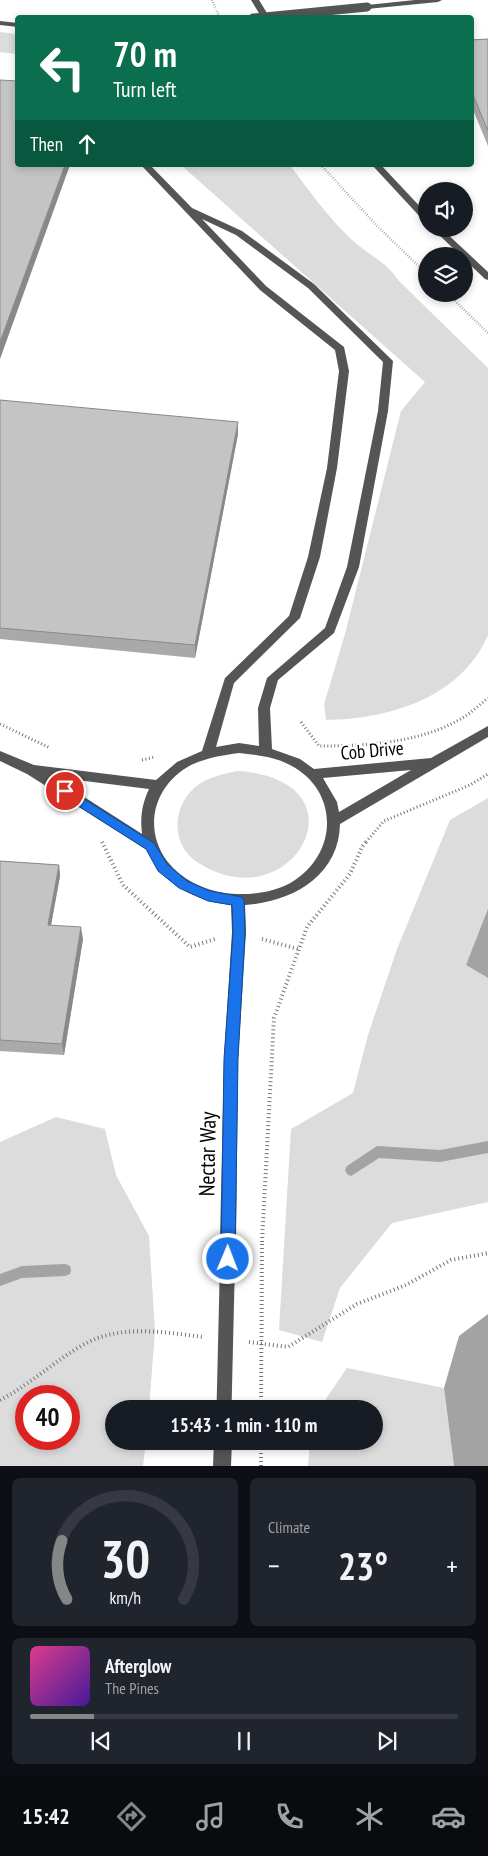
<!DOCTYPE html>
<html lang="en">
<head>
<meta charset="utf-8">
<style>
  :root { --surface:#171b24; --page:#20242c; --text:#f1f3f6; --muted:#9ea1a6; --line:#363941; --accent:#858687 }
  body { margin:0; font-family:"PT Sans Narrow",sans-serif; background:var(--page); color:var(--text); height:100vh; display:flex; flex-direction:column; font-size:19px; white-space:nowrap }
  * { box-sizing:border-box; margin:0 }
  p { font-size:16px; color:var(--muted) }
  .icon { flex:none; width:28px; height:28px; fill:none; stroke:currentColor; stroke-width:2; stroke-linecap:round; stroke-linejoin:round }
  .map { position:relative; height:1466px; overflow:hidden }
  .sheet { display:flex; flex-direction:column; gap:12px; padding:12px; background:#0d0f14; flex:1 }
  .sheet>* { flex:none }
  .banner { position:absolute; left:15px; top:15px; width:459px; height:152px; border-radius:5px; box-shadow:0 2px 8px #0003; background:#0b6e4f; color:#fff; overflow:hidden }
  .controls { position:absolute; left:418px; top:182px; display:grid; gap:10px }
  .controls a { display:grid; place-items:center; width:55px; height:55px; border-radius:50%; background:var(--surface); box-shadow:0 2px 8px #0003; font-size:25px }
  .speed { position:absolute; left:15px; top:1385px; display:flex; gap:10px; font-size:25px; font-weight:700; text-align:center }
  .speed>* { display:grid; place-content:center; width:65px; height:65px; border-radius:50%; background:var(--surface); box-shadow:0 2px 8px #0003; line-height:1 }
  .speed .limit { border:8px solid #d22; background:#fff; color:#111 }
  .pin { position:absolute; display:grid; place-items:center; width:42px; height:42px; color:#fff; margin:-21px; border:2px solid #fff; border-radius:50%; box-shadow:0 1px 5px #0007 }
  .me { position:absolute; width:55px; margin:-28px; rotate:1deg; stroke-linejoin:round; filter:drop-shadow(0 0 4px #0008) }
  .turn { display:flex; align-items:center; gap:18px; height:105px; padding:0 15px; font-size:22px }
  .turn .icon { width:65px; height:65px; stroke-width:2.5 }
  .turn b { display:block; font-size:35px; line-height:42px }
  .then { display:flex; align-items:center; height:48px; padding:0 15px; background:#0003; gap:10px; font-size:19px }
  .big { font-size:38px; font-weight:600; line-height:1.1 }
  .sheet .tile { flex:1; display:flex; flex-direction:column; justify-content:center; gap:8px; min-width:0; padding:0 18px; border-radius:8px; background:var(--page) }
  .sheet .dial { align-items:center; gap:0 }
  .dial svg { height:130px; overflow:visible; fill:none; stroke:var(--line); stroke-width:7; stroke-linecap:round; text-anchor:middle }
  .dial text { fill:var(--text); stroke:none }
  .song { display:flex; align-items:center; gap:15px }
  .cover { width:60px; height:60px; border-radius:8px; background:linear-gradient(135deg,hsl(330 70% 55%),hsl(260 70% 35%)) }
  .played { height:5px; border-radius:2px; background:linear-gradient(90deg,var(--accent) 15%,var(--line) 15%) }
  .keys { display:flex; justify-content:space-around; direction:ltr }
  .heat { display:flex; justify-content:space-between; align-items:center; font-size:28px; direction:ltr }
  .sheet .tiles { flex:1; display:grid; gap:12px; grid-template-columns:1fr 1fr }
  .tile:last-child { grid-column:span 2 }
  .trip { position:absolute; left:105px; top:1400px; width:278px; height:50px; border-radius:25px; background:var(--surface); box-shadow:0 2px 8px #0003; font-weight:600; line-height:50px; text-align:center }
  .menu { display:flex; height:80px; justify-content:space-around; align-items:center; background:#090b0e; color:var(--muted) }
  .menu .icon { width:35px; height:35px }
  .menu .active { color:var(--accent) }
  .menu b { font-size:22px; color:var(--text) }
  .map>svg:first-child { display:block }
</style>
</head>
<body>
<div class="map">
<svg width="488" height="1466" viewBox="0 0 488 1466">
  <rect width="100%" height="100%" fill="#fff"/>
  <path fill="#dcdcdc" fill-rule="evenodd" d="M0,32L17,34V54L0,52Z
    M181,165H290C309,191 328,217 352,240C367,254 387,262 398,280L488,368V635C461,698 389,719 326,720L324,704L345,634L401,411L425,382Z
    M237,771C372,779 292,925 197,862C168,843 173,800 201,783C213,776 224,774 237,771Z
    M488,798V914L466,965L488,978V1202L392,1223L340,1288L322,1342L279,1330L291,1129L353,1093L368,1035L397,949L450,820Z
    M56,1117L105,1129L116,1175L149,1236L155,1331L149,1409H114V1441H146L143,1466H0V1142ZM69,1396V1439H26V1396Z
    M347,1368L444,1388L454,1466H308L310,1441H374V1409H319Z"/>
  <path fill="#a3a3a3" d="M488,909V978L466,965Z
    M488,1314V1466H454L444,1388L459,1336Z"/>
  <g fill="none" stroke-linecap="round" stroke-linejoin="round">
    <path fill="#a3a3a3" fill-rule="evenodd" d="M488,1141V1153L440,1162L379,1158L351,1176L347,1174L345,1170L347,1166L377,1146L440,1150Z
      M65,1264L70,1266L71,1270L70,1274L65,1276L22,1278L0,1286V1274L22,1266Z"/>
    <path stroke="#777" stroke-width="2.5" stroke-dasharray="0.5 2" stroke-linecap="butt" d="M212,0L220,18
      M321,165L378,227L426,273
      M448,294L488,333"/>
    <path stroke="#777" stroke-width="3" stroke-dasharray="1 2.5" stroke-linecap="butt" d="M301,722L319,746C364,746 417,743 457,721C469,715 478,706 488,698
      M0,724L50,748
      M142,760L155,757
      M366,842L384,821L470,785L488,774"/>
    <path stroke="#777" stroke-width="4" stroke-dasharray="1 3" stroke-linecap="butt" d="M102,842L123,885L190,947L215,939
      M262,939L298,949
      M262,1242L274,1018L307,927L350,874L362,847L367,841
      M249,1342L288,1347L357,1304L406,1285L451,1260L488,1253
      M0,1400C30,1385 54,1361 83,1345C119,1324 163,1332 203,1337
      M261,1441V1466"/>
    <path fill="#555" fill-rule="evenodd" d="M251,0H259L270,18H262Z
      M415,0H442L438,2L367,9L363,7L367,5Z
      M0,21L18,23V27L0,25Z
      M141,165H150L192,208L242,231L314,284L393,361L388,411L359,567L334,633L278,680L270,708L272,749L300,759L314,769L431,758L488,726V737L340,824C339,876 292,902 245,905L246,932L238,1059L236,1240L234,1245L228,1248L222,1245L220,1240L224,1059L232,932L231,905C195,901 163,884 147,850L27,774L0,761V751L34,765L156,780L177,762L202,751L225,678L289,616L308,557L327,468L339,371L335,350L260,290ZM202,219L236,235L308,288L383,362L378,411L347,567L325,628L267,678L258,708L259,746L239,743L216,747L234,683L300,618L320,557L337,468L349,371L344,347L266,286ZM239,753C257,755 275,757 290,765C340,791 338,854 292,882C274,893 246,896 225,893C203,890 181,879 167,861C142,827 155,784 191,765C206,758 223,755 239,753ZM411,770L339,812L337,802L323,778ZM53,777L149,789C142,804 140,817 142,834Z
      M372,165H381L426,213V221L423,220Z
      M433,229H442L488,272V280L485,279L464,259V256H461Z
      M214,1441H232L231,1466H213Z"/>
    <path stroke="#777" stroke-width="4" stroke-dasharray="1 3" stroke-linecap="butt" d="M261,1409L262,1242"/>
    <path stroke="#555" stroke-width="9" d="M253,18L367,7"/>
    <path stroke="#555" stroke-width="15" d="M224,1409L228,1240"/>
  </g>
  <path fill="#a9a9a9" d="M488,39V146L471,105V40Z
    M0,400L238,434L195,658L0,639Z
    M0,861L59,865L60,876L51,925L83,939L64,1055L0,1051Z"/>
  <path fill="#898989" d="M65,165H70L0,359V342Z
    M238,422V434L195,658V645Z
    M59,865L60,876L49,936L48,925Z
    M81,927L83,939L64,1055L62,1044Z"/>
  <path fill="#c4c4c4" stroke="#898989" d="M488,39V131L471,90V40Z
    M0,80L18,81V165H65L0,342Z
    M0,400L238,422L195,645L0,628Z
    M0,861L59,865L48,925L81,927L62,1044L0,1040Z"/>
  <path fill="#1a73e8" stroke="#114b97" d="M65,787L154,843L167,864L187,881L210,891L242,897L244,900L245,932L238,1059L235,1259L233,1264L228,1266L223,1264L221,1259L224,1059L233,932L232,905L208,901L179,888L158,871L146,849L61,795L59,791Z"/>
  <g text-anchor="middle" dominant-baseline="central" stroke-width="4" stroke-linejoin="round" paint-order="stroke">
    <g font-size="19" fill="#000" stroke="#fff">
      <text transform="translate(372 750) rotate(-5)">Cob Drive</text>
    </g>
    <g font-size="22" fill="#000" stroke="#fff">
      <text transform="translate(207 1154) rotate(-89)">Nectar Way</text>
    </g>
  </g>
</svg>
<div class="controls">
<a><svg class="icon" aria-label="sound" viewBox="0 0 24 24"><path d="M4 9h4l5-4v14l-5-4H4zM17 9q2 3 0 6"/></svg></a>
<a><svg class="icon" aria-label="layers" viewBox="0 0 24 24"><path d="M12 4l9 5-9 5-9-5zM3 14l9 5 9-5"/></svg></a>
</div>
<div class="speed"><div class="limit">40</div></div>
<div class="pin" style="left:65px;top:791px;background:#d93025"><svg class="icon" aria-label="arrive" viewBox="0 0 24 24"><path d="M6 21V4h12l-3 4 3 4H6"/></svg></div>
<svg class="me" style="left:228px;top:1259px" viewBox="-20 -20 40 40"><circle r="17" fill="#1a73e8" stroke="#fff" stroke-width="3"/><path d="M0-11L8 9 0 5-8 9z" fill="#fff"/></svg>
<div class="trip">15:43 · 1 min · 110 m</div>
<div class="banner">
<div class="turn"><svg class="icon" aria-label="left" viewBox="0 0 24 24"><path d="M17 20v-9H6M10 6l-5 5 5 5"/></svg><div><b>70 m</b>Turn left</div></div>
<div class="then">Then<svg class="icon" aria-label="ahead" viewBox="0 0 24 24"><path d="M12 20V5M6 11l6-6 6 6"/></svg></div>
</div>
</div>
<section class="sheet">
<div class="tiles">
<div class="tile dial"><svg viewBox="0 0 100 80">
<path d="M14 69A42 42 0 1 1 86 69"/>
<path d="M14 69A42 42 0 0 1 11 33" stroke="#858687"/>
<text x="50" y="56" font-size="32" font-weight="700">30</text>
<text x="50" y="72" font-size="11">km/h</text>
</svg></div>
<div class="tile"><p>Climate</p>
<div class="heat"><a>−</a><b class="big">23°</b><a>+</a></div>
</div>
<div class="tile">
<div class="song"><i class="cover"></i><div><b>Afterglow</b><p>The Pines</p></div></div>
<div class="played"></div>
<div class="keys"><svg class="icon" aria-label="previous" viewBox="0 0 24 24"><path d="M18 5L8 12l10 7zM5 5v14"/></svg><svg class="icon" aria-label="pause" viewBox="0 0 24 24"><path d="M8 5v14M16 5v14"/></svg><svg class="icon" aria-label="next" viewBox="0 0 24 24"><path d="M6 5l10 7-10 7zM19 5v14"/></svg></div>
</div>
</div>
</section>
<nav class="menu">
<b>15:42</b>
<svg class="icon active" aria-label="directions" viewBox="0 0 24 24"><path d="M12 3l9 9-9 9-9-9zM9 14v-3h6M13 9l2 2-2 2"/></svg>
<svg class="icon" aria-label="music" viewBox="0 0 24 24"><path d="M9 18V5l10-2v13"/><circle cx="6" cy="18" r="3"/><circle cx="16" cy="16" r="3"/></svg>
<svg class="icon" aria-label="phone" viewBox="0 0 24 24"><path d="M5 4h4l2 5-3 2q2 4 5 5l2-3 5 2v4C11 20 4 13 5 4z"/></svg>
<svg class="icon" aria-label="climate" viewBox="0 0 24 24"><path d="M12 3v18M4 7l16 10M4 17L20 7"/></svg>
<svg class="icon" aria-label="car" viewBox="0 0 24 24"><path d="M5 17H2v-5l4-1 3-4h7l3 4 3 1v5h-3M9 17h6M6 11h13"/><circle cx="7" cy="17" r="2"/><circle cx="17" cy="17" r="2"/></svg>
</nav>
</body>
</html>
